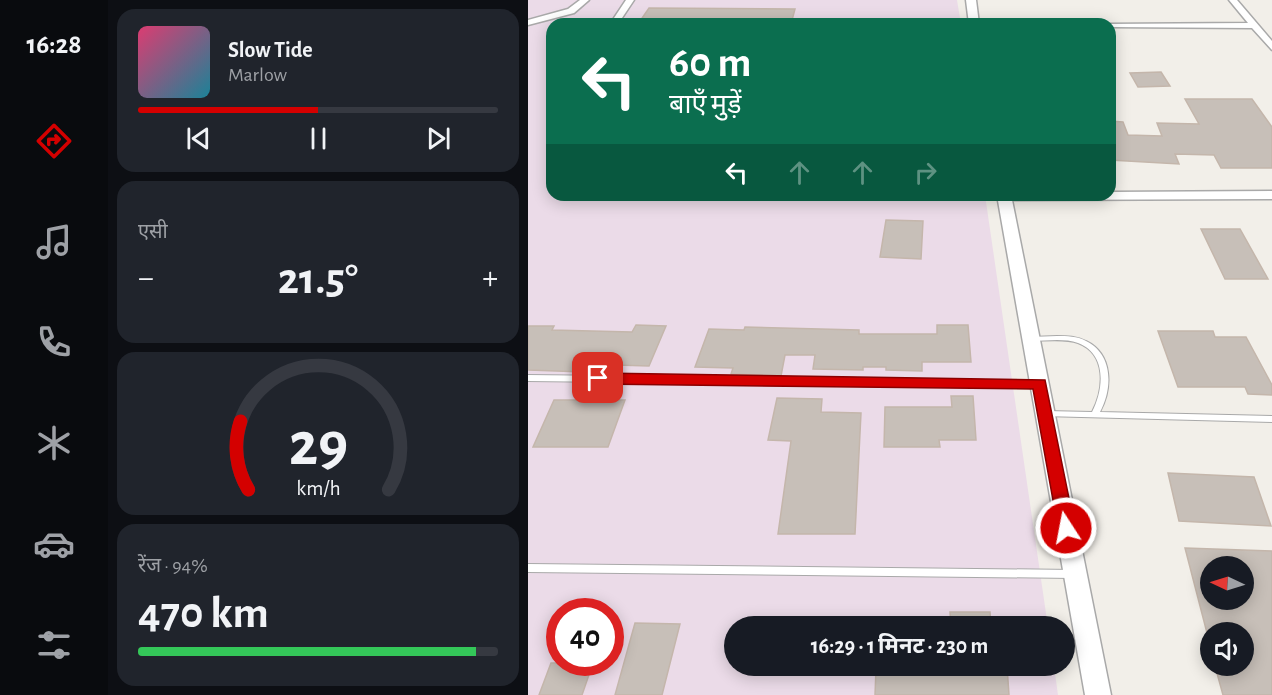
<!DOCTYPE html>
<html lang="hi">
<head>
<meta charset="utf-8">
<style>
  :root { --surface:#171b24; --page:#20242c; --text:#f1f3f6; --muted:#9ea1a6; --line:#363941; --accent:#d40000 }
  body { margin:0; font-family:"Alegreya Sans","Noto Sans Devanagari",sans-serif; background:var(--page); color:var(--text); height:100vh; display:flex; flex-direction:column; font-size:22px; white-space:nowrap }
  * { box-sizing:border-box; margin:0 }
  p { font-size:20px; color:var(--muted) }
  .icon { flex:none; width:33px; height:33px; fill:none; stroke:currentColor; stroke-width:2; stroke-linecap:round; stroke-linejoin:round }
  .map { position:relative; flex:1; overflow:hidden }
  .sheet { display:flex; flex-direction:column; gap:9px; padding:9px; background:#0d0f14; width:420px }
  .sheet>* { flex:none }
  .hud { position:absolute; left:18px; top:18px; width:570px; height:183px; border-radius:18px; box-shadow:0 3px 15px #0003; background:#0b6e4f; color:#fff; overflow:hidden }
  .needle { width:39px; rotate:274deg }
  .controls { position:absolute; left:672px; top:556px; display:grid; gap:12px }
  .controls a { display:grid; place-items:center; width:54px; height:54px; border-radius:50%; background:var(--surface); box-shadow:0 3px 15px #0003; font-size:30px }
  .speed { position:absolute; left:18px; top:598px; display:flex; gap:12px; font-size:30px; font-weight:700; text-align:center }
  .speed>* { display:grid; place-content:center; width:78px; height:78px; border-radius:50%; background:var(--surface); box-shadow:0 3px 15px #0003; line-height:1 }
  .speed .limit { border:9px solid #d22; background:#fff; color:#111 }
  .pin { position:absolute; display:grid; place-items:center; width:51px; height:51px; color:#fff; margin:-26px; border-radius:12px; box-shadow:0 3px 9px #0006 }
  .me { position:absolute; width:66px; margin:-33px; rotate:349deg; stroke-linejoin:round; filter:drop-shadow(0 0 4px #0008) }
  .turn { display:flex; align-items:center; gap:21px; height:126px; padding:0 24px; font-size:27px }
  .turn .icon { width:78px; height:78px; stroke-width:2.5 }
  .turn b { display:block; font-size:42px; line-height:51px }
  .lanes { display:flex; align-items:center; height:57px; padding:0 24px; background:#0003; justify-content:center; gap:30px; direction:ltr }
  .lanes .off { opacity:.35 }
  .big { font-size:45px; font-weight:700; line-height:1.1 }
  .sheet .widget { flex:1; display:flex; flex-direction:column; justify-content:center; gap:9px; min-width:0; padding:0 21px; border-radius:18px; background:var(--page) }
  .sheet .dial { align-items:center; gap:0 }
  .dial svg { height:156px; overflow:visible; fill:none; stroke:var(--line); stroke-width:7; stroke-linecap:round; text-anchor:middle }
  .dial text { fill:var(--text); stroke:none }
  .song { display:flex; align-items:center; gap:18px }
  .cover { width:72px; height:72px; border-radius:9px; background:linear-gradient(135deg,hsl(340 70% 55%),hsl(190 70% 35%)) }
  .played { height:6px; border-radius:3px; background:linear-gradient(90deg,var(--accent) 50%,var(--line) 50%) }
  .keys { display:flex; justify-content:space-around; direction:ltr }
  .heat { display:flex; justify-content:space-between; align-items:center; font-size:33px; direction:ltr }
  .charge { height:9px; border-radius:4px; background:linear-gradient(90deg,#34c759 94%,var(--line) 0) }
  .trip { position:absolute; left:196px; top:616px; width:351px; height:60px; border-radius:30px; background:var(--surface); box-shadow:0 3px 15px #0003; font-weight:700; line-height:60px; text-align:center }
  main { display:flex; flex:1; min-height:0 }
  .menu { display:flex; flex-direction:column; width:108px; justify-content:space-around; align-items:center; background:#090b0e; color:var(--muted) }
  .menu .icon { width:42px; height:42px }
  .menu .selected { color:var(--accent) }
  .menu b { font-size:27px; color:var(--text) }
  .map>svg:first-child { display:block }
</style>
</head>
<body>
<main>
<nav class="menu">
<b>16:28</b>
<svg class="icon selected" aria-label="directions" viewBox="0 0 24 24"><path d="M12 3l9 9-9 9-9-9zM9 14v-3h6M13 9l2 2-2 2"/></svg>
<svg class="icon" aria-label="music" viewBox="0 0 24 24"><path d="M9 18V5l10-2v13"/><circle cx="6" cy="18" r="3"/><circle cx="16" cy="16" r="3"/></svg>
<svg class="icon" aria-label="phone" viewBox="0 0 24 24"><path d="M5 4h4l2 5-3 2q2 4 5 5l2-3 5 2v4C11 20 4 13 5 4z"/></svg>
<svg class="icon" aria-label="climate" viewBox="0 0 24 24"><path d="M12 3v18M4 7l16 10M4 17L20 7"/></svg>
<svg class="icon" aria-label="car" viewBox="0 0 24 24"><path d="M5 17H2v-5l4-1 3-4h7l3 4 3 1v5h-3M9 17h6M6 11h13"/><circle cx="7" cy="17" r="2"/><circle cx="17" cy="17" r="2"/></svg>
<svg class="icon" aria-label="filters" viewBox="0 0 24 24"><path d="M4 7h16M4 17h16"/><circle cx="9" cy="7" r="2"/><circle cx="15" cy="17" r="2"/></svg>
</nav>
<section class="sheet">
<div class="widget">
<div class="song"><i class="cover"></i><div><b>Slow Tide</b><p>Marlow</p></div></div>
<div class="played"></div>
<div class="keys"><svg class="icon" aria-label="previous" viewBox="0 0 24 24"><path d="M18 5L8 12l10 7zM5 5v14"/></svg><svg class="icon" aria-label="pause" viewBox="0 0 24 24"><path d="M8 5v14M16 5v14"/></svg><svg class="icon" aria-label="next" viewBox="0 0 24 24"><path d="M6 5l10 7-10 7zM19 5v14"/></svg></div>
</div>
<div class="widget"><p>एसी</p>
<div class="heat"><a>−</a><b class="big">21.5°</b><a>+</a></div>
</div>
<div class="widget dial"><svg viewBox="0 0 100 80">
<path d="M14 69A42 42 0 1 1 86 69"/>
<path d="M14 69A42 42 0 0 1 10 34" stroke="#d40000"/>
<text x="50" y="56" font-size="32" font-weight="700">29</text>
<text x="50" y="72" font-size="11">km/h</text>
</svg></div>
<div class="widget"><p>रेंज · 94%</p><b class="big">470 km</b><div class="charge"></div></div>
</section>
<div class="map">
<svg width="744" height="695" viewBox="0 0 744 695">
  <rect width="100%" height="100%" fill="#f2efe9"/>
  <path fill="#ebdbe8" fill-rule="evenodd" d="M0,0H429L433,24H24V195H457L520,627H207V666H526L530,695H0ZM32,612H82V663H32Z"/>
  <path fill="#c7bfb8" stroke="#c4b6ab" stroke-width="1.5" fill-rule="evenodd" d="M121,8L267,9L263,24H110Z
    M633,72L642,86L610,87L602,73Z
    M657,99H724L744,127V168H693L686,155L647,154L651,164L582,160V121L595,122L600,135L634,136L629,123L671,124Z
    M358,220L395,221L393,259L352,257Z
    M673,229H712L740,279H697Z
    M108,325L138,326L121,366L87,365L83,373L0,370V326H26L24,330L104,332Z
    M409,325H440L443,362H394V371L358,370V367H335V370L285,369L287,355H257L253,376L203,374L205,368L167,367L181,329L216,330L217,327L331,330V334H409Z
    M630,331H685L687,337H718L744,385V395L720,394L717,387H650Z
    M423,396H445L448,440H411L412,447H356L357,407H424Z
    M249,398L294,399L293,412L333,413L327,534H250L263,441L240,440Z
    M26,400H97L80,447H5Z
    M640,473L726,477L743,526L651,521Z
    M657,548L744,551V695H695L687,666H716V633H679ZM682,567H716V600H682Z
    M422,612H462L463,627H423Z
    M107,623L152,624L134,695H87Z
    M23,663H65L54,695H11Z
    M403,666H479L481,695H347L348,669L403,670Z"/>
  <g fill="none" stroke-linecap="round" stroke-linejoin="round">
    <g stroke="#a9a9a9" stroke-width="2">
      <path id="service" d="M529,336C539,336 549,336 558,341C585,354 585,388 572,412L744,416V422L515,416L514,414L515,412L518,411L564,412C576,389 579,354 550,343C536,338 518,341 503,341L499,339L503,337Z
        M0,375L510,381L513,382L514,384L513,386L510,387L0,381Z
        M0,564L546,570L549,571L551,574L549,577L546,578L0,572Z"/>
    </g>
    <g stroke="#a9a9a9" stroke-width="3">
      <path id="minor" d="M52,0H61L46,13L0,25V20L40,9Z
        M98,0H106L90,24H82Z
        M701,0H709L744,41V50L724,28L582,27V24H579L720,23Z
        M744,191V199L476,200L470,196L582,195V192Z"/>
    </g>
    <g stroke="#a9a9a9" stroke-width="3">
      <path id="tertiary" d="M438,0H448L451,24H441Z
        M469,195H483L583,695H557Z"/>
    </g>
    <use href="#service" fill="#fff" fill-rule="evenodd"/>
    <use href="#minor" fill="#fff" fill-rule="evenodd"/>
    <use href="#tertiary" fill="#fff" fill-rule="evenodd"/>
  </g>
  <path fill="#d40000" stroke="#8a0000" stroke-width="1.5" d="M70,373L517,380L547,528L545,534L538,536L532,534L530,528L505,389L70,384L63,378Z"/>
</svg>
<div class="controls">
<a><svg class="needle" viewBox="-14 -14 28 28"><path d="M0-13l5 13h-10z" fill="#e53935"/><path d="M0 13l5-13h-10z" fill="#9ea1a6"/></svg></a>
<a><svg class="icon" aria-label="sound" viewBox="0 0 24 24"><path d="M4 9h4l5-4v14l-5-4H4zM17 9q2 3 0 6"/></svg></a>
</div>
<div class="speed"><div class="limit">40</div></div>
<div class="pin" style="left:70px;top:378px;background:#d93025"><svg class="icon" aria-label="arrive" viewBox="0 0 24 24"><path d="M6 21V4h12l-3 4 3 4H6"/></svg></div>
<svg class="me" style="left:538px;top:528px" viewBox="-20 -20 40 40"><circle r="17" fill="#d40000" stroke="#fff" stroke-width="3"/><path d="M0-11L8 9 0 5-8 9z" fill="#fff"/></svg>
<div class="trip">16:29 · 1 मिनट · 230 m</div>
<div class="hud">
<div class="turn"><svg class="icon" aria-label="left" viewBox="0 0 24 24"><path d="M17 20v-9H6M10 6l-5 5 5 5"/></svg><div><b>60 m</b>बाएँ मुड़ें</div></div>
<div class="lanes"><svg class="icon" aria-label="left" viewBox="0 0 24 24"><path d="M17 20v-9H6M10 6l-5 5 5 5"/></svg><svg class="icon off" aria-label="ahead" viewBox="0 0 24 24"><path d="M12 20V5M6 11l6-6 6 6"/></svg><svg class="icon off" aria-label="ahead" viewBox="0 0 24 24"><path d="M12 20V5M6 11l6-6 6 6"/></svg><svg class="icon off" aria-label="right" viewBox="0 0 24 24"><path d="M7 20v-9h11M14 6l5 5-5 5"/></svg></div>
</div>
</div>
</main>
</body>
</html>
